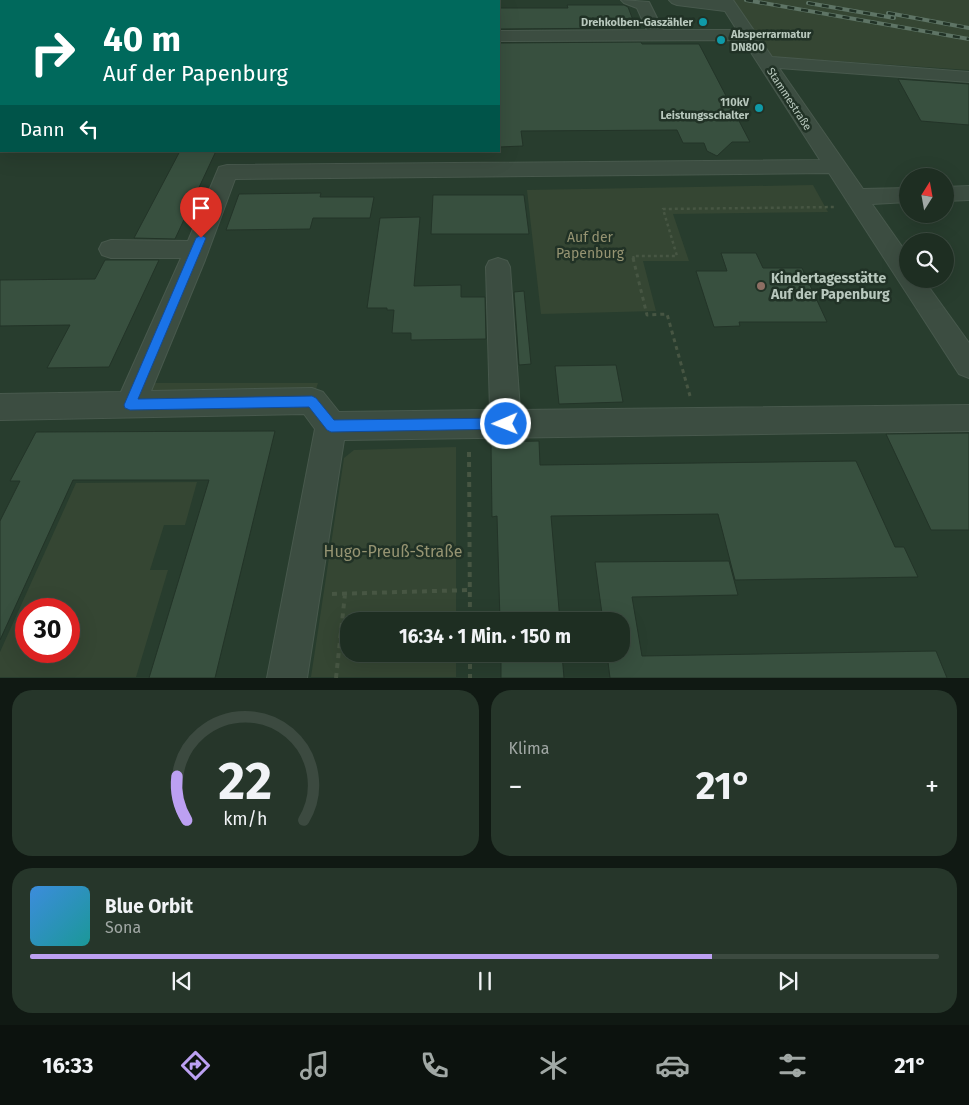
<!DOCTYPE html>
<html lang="de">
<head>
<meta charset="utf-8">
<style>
  :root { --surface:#1e2e22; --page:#26362a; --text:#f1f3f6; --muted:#a1a8a5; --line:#3c4a40; --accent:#bca0f2 }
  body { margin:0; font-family:"Fira Sans",sans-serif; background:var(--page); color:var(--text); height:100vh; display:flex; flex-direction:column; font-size:19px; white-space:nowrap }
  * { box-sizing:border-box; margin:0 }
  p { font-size:16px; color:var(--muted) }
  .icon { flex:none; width:28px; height:28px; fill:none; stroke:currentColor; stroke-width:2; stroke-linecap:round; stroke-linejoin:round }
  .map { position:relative; height:678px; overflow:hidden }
  .panel { display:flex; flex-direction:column; gap:12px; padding:12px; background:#101913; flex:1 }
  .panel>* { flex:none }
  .banner { position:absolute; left:0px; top:0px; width:500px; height:152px; box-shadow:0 5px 20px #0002,0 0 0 1px var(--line); background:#00695c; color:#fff; overflow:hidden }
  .needle { width:32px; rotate:11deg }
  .controls { position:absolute; left:899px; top:168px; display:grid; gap:10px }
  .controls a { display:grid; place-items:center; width:55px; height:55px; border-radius:50%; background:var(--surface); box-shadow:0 5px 20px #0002,0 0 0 1px var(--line); font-size:25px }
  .speed { position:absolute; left:15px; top:598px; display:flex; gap:10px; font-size:25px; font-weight:700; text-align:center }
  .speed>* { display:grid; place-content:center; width:65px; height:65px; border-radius:50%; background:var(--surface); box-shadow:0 5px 20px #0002,0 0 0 1px var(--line); line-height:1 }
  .speed .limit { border:8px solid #d22; background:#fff; color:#111 }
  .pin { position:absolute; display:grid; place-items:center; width:42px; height:42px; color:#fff; margin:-51px -21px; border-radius:50% 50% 50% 0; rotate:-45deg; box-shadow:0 0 5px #0007 }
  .pin .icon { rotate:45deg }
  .me { position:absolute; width:55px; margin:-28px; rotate:269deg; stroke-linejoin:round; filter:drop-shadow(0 0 4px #0008) }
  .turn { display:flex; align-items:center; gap:18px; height:105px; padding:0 20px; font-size:22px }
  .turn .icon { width:65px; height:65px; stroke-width:2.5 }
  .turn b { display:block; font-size:35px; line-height:42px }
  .then { display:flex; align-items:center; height:48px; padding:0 20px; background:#0003; gap:10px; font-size:19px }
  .big { font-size:38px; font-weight:700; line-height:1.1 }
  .panel .card { flex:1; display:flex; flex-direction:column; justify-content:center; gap:8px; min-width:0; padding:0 18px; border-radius:20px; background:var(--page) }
  .panel .dial { align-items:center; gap:0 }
  .dial svg { height:130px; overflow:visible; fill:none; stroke:var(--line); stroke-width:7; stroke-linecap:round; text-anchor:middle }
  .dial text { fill:var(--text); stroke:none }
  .song { display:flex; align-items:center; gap:15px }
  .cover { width:60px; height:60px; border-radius:8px; background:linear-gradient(135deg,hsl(210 70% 55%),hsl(180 70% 35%)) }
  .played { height:5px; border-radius:2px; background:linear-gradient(90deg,var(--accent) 75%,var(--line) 75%) }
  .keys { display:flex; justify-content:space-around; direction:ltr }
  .heat { display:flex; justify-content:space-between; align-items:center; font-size:28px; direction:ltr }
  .panel .tiles { flex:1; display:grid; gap:12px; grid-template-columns:1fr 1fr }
  .card:last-child { grid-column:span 2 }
  .trip { position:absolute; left:340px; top:612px; width:290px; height:50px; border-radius:20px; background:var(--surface); box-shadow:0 5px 20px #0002,0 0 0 1px var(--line); font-weight:700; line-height:50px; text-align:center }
  .dock { display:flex; height:80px; justify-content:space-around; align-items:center; background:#0c120e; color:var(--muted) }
  .dock .icon { width:35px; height:35px }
  .dock .selected { color:var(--accent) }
  .dock b { font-size:22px; color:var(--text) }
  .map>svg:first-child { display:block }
</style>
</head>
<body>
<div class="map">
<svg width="969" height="678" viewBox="0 0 969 678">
  <rect width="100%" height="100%" fill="#283d2e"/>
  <path fill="#354633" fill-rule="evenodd" d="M725,0H969V70L762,56Z
    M813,185L828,212L673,214L689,261H643L656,311L541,314L527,190Z
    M139,383H318L312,401L130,405Z
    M456,447V621H349V654H456V677H311L344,458L354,450Z
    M197,482L185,525H164L150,570H168L136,677H0V652L76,483ZM26,609H69V651H26Z"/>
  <path fill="#38503f" stroke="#233428" d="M567,5H624L628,7L636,28L499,29V8H568Z
    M641,42L642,44H699L750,142H732L717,156L707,151L704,143H683L677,130L521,131L523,146L499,147V43Z
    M898,79L969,84V125L921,121Z
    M180,151H216L175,239L134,238Z
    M321,193L320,197H374L370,218H313L310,229L226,230L239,194Z
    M433,195H524L529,234H431Z
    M420,217L414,286L461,285V297H485L486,339L411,340V333H392L394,310H387V308H367L380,218Z
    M721,253H756L763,268H802L827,322H739L740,326L714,327L696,271H727Z
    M105,260H159L109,367L47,368L70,325L0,326V280L95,279Z
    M524,291L531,364L519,365L514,292Z
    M616,365L623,402L559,404L555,366Z
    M275,431L215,678H149L209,480H73L0,640V521L20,481H10L36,432Z
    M969,433V530H931L886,434Z
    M539,441L540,465L856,461L895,547H904L918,577L735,580L718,514L551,516L560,621H500L497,516L492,517L491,442Z
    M729,561L738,595L632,597L642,656L936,651L947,678H610L607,654H621V621H603L595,562Z
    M501,654H562L564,678H501Z"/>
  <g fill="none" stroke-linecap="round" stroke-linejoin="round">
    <g stroke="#48594d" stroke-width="2">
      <path id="minor" d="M621,0L649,2L663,30H737L725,11L677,5L672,3L669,0H733L772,57L969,72V82L779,68L863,189L908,188V202L872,204L908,255V279H923L969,343V378L959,374L829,173L235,179L205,260L151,391L312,388L323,392L339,412L490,410L486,267L489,261L498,258L507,261L510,267L520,410L969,405V431L344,440L307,678H267L315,429L304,414L0,420V394L121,392L181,258H111L102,255L99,249L102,243L111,240L188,241L219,167L227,165L820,160L743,40L499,41V31L647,30L637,8L624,3Z
        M1,95V108L0,109V96Z
        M969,186V200L945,201V187Z"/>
    </g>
    <path stroke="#475643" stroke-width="2.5" stroke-dasharray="3 3" stroke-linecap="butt" d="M634,259L633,256H677L663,209L836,207"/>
    <path stroke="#475643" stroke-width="3" stroke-dasharray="4 4" stroke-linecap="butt" d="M633,258L647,315L667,314L690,396"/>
    <path stroke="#475643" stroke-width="4" stroke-dasharray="5 5" stroke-linecap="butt" d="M469,452L470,621
      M332,594L470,590
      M470,654V678
      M336,678L345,594"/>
    <use href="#minor" fill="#3c4d41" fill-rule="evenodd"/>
    <path stroke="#5e7465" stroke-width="1" d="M0,79L1,77
      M0,88L1,86"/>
    <g stroke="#5e7465" stroke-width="4">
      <path id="rail" d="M746,0L969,39
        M808,3L894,18
        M888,13L969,28"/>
    </g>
    <use href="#rail" stroke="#213226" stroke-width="2.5" stroke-dasharray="7" stroke-linecap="butt"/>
  </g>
  <path fill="#1a73e8" stroke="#114b97" d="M201,235L206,238L138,399L312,396L316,398L334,420L506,418L510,420L512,424L510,428L506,429L331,432L327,430L309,407L130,410L125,408L124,405L196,238Z"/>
  <g fill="#0f9aa8" stroke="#213226" stroke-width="2">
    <circle cx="703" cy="22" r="5"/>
    <circle cx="721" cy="40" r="5"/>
    <circle cx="759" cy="108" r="5"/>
  </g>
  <circle fill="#8d6e63" stroke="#213226" stroke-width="2" cx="761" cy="286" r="5"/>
  <g text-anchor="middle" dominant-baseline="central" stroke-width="5" stroke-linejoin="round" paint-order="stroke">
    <g font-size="11" font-weight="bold" fill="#b8c8bd" stroke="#213226" text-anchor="end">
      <text x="693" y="22">Drehkolben-Gaszähler</text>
      <text x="731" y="34" text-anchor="start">Absperrarmatur<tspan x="731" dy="13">DN800</tspan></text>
      <text x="749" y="102">110kV<tspan x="749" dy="13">Leistungsschalter</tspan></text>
    </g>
    <g font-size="11" fill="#b8c8bd" stroke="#213226">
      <text transform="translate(789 99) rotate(57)">Stammestraße</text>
    </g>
    <g font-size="14" fill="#969472" stroke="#213226">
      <text x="590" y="237">Auf der<tspan x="590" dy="16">Papenburg</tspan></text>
    </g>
    <g font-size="14" font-weight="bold" fill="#b8c8bd" stroke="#213226" text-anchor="start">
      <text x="771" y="278">Kindertagesstätte<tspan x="771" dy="16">Auf der Papenburg</tspan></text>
    </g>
    <g font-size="16" fill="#969472" stroke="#213226">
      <text x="393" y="551">Hugo-Preuß-Straße</text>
    </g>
  </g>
</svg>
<div class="controls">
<a><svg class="needle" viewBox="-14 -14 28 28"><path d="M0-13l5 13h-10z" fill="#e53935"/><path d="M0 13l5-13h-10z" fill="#a1a8a5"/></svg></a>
<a><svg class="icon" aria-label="search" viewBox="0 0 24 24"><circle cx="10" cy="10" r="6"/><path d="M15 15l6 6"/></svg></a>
</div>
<div class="speed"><div class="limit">30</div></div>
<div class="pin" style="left:201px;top:238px;background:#d93025"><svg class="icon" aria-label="arrive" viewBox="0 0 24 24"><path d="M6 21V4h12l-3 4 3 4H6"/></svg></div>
<svg class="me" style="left:506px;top:424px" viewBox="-20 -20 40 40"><circle r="17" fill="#1a73e8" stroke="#fff" stroke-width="3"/><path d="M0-11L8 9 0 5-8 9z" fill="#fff"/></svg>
<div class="trip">16:34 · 1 Min. · 150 m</div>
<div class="banner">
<div class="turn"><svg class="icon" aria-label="right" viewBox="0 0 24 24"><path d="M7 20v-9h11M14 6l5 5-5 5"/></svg><div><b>40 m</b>Auf der Papenburg</div></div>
<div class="then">Dann<svg class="icon" aria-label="left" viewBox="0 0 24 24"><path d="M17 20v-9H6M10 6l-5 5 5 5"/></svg></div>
</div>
</div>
<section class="panel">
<div class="tiles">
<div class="card dial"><svg viewBox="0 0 100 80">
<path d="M14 69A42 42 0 1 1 86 69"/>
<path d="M14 69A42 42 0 0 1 8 42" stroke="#bca0f2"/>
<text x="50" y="56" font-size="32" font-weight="700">22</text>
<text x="50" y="72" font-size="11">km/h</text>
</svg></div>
<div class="card"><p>Klima</p>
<div class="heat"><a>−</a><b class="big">21°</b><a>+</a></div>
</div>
<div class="card">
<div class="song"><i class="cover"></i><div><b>Blue Orbit</b><p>Sona</p></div></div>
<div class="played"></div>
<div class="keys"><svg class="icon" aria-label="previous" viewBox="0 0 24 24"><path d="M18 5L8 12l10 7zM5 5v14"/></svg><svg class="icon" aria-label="pause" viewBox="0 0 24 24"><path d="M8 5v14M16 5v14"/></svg><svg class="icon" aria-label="next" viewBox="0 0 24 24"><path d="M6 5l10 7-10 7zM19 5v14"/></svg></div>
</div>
</div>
</section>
<nav class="dock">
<b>16:33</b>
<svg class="icon selected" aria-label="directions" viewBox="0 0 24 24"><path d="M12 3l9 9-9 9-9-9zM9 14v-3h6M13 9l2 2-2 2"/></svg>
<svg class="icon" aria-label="music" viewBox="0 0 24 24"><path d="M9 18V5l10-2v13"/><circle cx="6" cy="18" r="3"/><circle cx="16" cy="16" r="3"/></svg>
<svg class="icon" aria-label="phone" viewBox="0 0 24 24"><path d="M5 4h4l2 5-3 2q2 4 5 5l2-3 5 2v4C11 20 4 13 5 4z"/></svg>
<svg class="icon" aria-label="climate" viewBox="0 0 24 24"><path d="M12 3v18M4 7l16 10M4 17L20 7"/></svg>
<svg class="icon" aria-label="car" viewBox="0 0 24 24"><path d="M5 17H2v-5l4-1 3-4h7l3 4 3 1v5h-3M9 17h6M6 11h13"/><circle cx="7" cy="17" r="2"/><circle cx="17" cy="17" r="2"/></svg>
<svg class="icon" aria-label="filters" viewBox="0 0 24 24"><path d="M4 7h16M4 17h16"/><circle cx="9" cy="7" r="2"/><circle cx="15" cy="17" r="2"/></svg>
<b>21°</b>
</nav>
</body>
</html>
